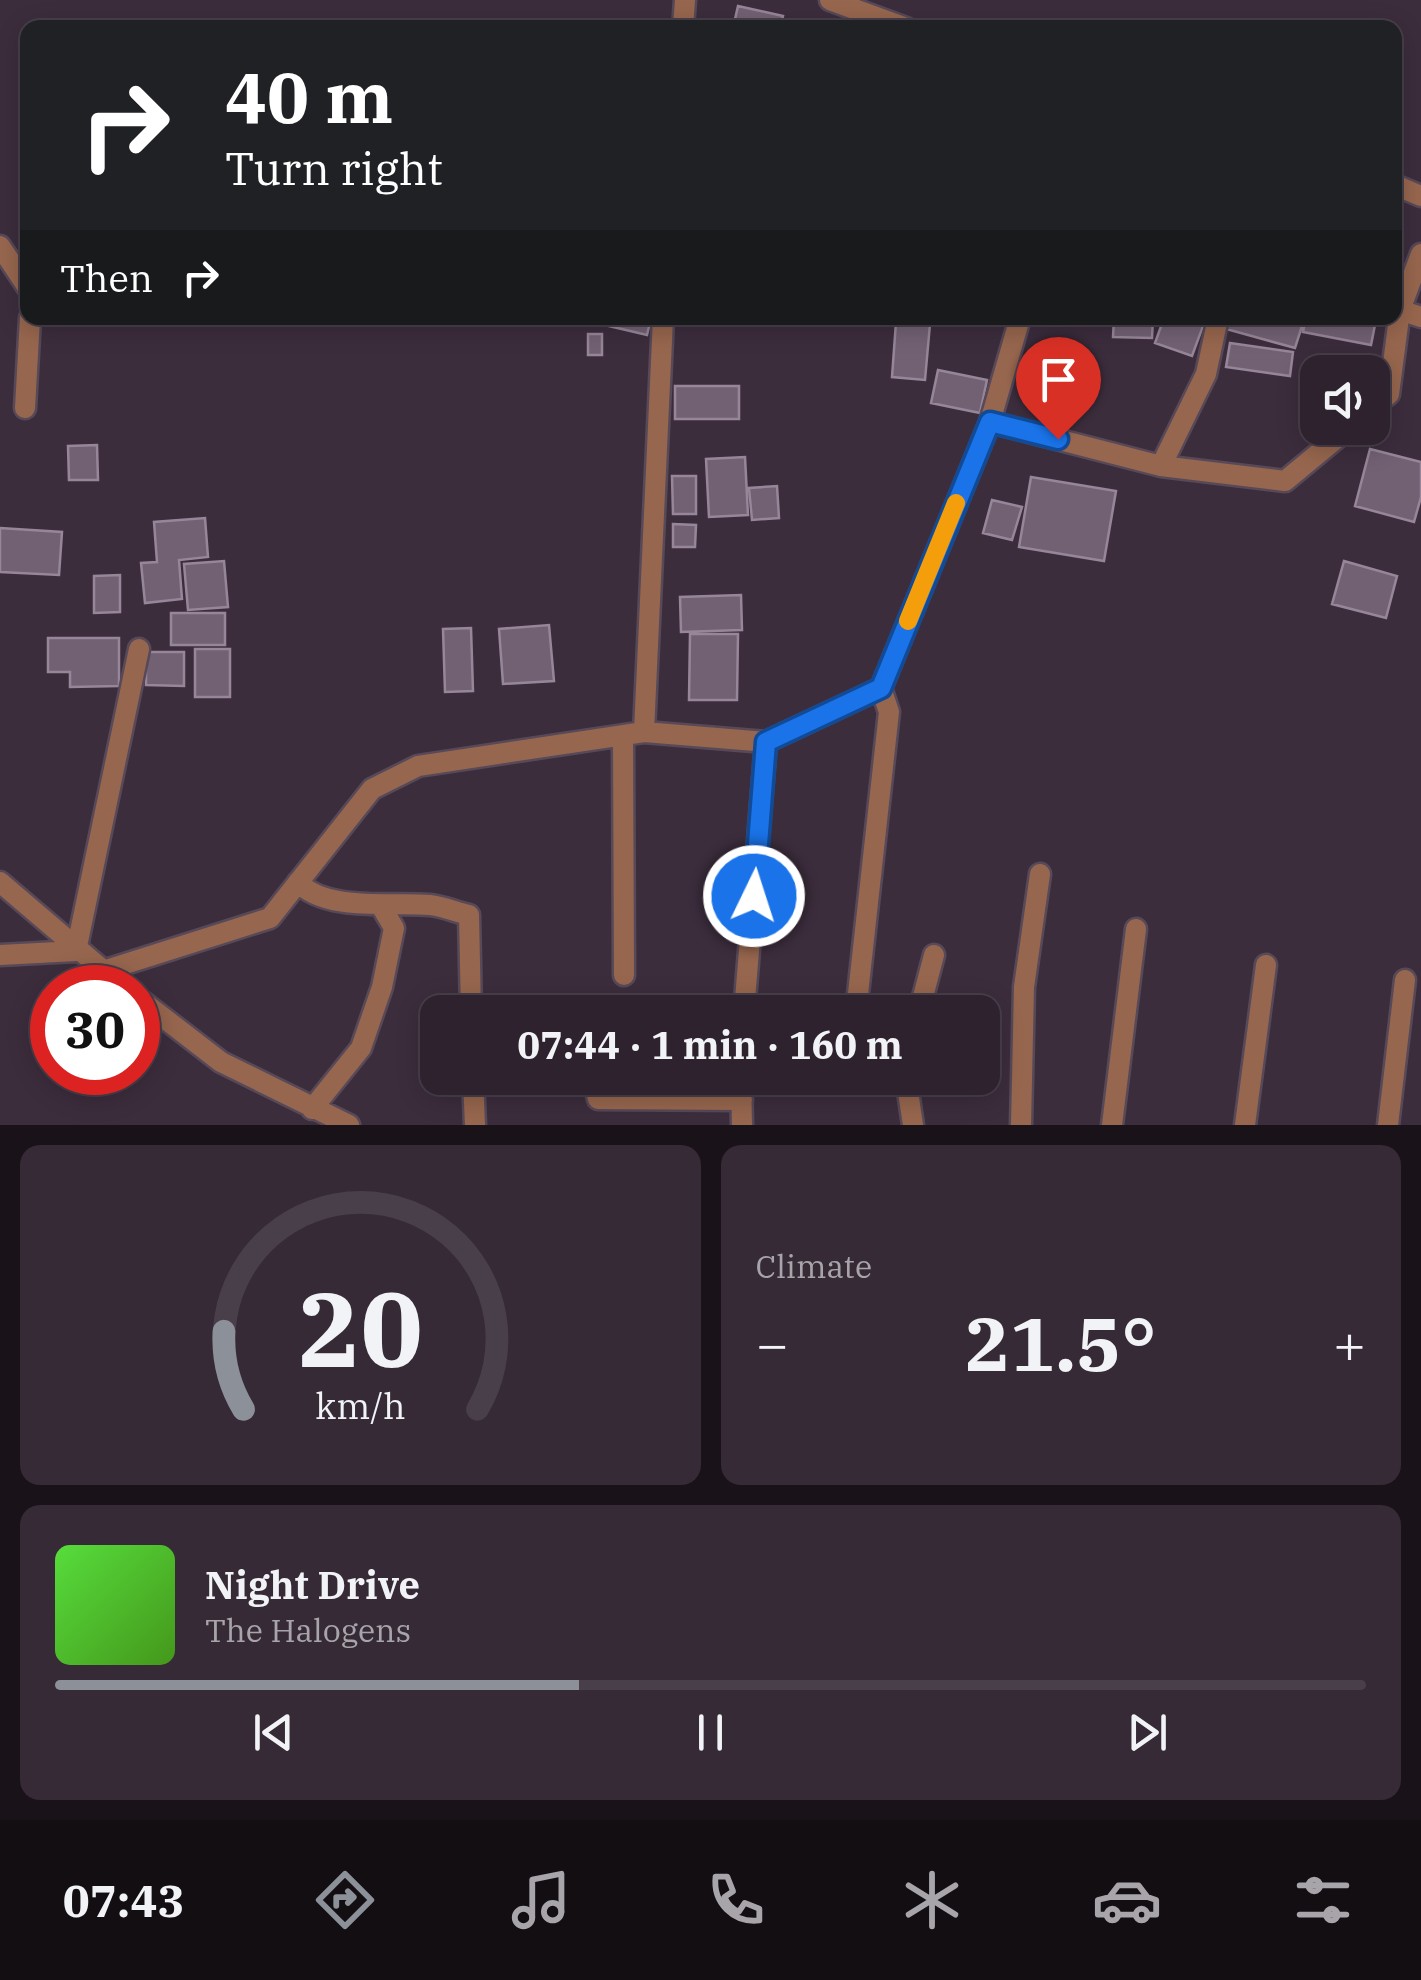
<!DOCTYPE html>
<html lang="en">
<head>
<meta charset="utf-8">
<style>
  :root { --surface:#2d222e; --page:#352a36; --text:#f1f3f6; --muted:#a7a4aa; --line:#483f4a; --accent:#8c9099 }
  body { margin:0; font-family:"IBM Plex Serif",serif; background:var(--page); color:var(--text); height:100vh; display:flex; flex-direction:column; font-size:38px; white-space:nowrap }
  * { box-sizing:border-box; margin:0 }
  p { font-size:32px; color:var(--muted) }
  .icon { flex:none; width:55px; height:55px; fill:none; stroke:currentColor; stroke-width:2; stroke-linecap:round; stroke-linejoin:round }
  .map { position:relative; height:1125px; overflow:hidden }
  .sheet { display:flex; flex-direction:column; gap:20px; padding:20px; background:#191319; flex:1 }
  .sheet>* { flex:none }
  .top-card { position:absolute; left:20px; top:20px; width:1382px; height:305px; border-radius:20px; box-shadow:0 5px 25px #0003,0 0 0 2px var(--line); background:#202124; color:#fff; overflow:hidden }
  .tools { position:absolute; left:1300px; top:355px; display:grid; gap:20px }
  .tools a { display:grid; place-items:center; width:90px; height:90px; border-radius:20px; background:var(--surface); box-shadow:0 5px 25px #0003,0 0 0 2px var(--line); font-size:50px }
  .speed { position:absolute; left:30px; top:965px; display:flex; gap:20px; font-size:50px; font-weight:700; text-align:center }
  .speed>* { display:grid; place-content:center; width:130px; height:130px; border-radius:50%; background:var(--surface); box-shadow:0 5px 25px #0003,0 0 0 2px var(--line); line-height:1 }
  .speed .limit { border:15px solid #d22; background:#fff; color:#111 }
  .pin { position:absolute; display:grid; place-items:center; width:85px; height:85px; color:#fff; margin:-102px -42px; border-radius:50% 50% 50% 0; rotate:-45deg; box-shadow:0 0 10px #0007 }
  .pin .icon { rotate:45deg }
  .me { position:absolute; width:110px; margin:-55px; rotate:4deg; stroke-linejoin:round; filter:drop-shadow(0 0 8px #0008) }
  .turn { display:flex; align-items:center; gap:35px; height:210px; padding:0 40px; font-size:45px }
  .turn .icon { width:130px; height:130px; stroke-width:2.5 }
  .turn b { display:block; font-size:70px; line-height:85px }
  .then { display:flex; align-items:center; height:95px; padding:0 40px; background:#0003; gap:20px; font-size:38px }
  .big { font-size:75px; font-weight:700; line-height:1.1 }
  .sheet .card { flex:1; display:flex; flex-direction:column; justify-content:center; gap:15px; min-width:0; padding:0 35px; border-radius:20px; background:var(--page) }
  .sheet .dial { align-items:center; gap:0 }
  .dial svg { height:260px; overflow:visible; fill:none; stroke:var(--line); stroke-width:7; stroke-linecap:round; text-anchor:middle }
  .dial text { fill:var(--text); stroke:none }
  .song { display:flex; align-items:center; gap:30px }
  .cover { width:120px; height:120px; border-radius:15px; background:linear-gradient(135deg,hsl(110 70% 55%),hsl(100 70% 35%)) }
  .played { height:10px; border-radius:5px; background:linear-gradient(90deg,var(--accent) 40%,var(--line) 40%) }
  .keys { display:flex; justify-content:space-around; direction:ltr }
  .heat { display:flex; justify-content:space-between; align-items:center; font-size:55px; direction:ltr }
  .sheet .tiles { flex:1; display:grid; gap:20px; grid-template-columns:1fr 1fr }
  .card:last-child { grid-column:span 2 }
  .trip { position:absolute; left:420px; top:995px; width:580px; height:100px; border-radius:20px; background:var(--surface); box-shadow:0 5px 25px #0003,0 0 0 2px var(--line); font-weight:700; line-height:100px; text-align:center }
  .tab-bar { display:flex; height:160px; justify-content:space-around; align-items:center; background:#120e12; color:var(--muted) }
  .tab-bar .icon { width:70px; height:70px }
  .tab-bar .on { color:var(--accent) }
  .tab-bar b { font-size:45px; color:var(--text) }
  .map>svg:first-child { display:block }
</style>
</head>
<body>
<div class="map">
<svg width="1421" height="1125" viewBox="0 0 1421 1125">
  <rect width="100%" height="100%" fill="#3c2d3d"/>
  <path fill="#726173" stroke="#978699" stroke-width="2.5" d="M738,6L783,16L780,28H733Z
    M611,318H651L647,335L609,326Z
    M1114,318H1153L1152,338L1113,337Z
    M1164,318H1206L1192,356L1155,343Z
    M1230,318H1273L1302,326L1295,348L1226,329Z
    M1306,318L1376,320L1371,345L1303,332Z
    M896,322L930,324L925,380L892,377Z
    M588,334H602V355H588Z
    M1230,343L1293,352L1290,376L1226,367Z
    M938,370L987,380L980,413L931,403Z
    M675,386H739V419H675Z
    M97,445L98,480H69L68,446Z
    M1370,449L1421,462V497L1414,522L1355,506Z
    M745,457L748,515L709,517L706,459Z
    M672,476H696V514H673Z
    M1031,477L1116,491L1104,561L1019,547Z
    M777,486L779,518L752,520L749,488Z
    M992,500L1022,507L1012,540L983,533Z
    M205,518L208,557L179,560L182,599L145,603L141,563L157,562L154,522Z
    M673,524L696,525L695,547H673Z
    M0,528L62,532L59,575L0,572Z
    M224,561L228,607L188,610L184,564Z
    M1344,561L1397,576L1386,618L1332,604Z
    M120,575V612L94,613V576Z
    M741,595L742,630L681,632L680,597Z
    M171,613H225V645H171Z
    M549,625L554,681L503,684L499,629Z
    M471,628L473,691L445,692L443,629Z
    M690,634H738L737,700H689Z
    M48,638H119V686L70,687V672H48Z
    M195,649H230V697H195Z
    M146,652H184V686L146,685Z"/>
  <g fill="none" stroke-linecap="round" stroke-linejoin="round">
    <g stroke="#574958" stroke-width="25">
      <path id="minor" d="M830,0L906,28
        M683,28L685,0
        M1395,185L1421,196
        M0,246L28,288
        M1400,310L1421,317
        M1372,407L1389,394L1400,310L1421,254
        M25,408L30,318
        M990,422L1161,466L1285,481L1349,428
        M1161,466L1206,374L1218,318
        M644,732L663,318
        M623,736L624,975
        M766,742L881,688
        M0,882L124,988
        M298,882C325,912 393,902 430,905C442,906 456,912 469,915L471,1012
        M0,955L76,951L139,649
        M103,971L270,918L372,789L418,766L644,732L766,742L744,1012
        M138,998L221,1062L349,1125
        M856,1012L889,712L881,688L990,422L1020,318
        M919,1012L934,955
        M473,1078L475,1125
        M593,1078L598,1099L742,1100
        M741,1078L742,1125
        M906,1078L913,1125
        M312,1109L361,1048L382,987L394,928L381,906
        M1021,1125L1024,987L1040,874
        M1112,1125L1136,929
        M1245,1125L1266,965
        M1388,1125L1405,980"/>
    </g>
    <use href="#minor" stroke="#97664e" stroke-width="20"/>
  </g>
  <g fill="none" stroke-linecap="round" stroke-linejoin="round">
    <g stroke="#114b97" stroke-width="25">
      <path id="route" d="M754,896L766,742L881,688L990,422L1058,439"/>
    </g>
    <use href="#route" stroke="#1a73e8" stroke-width="18"/>
    <path stroke="#f59e0b" stroke-width="18" d="M908,621L956,503"/>
  </g>
</svg>
<div class="tools">
<a><svg class="icon" aria-label="sound" viewBox="0 0 24 24"><path d="M4 9h4l5-4v14l-5-4H4zM17 9q2 3 0 6"/></svg></a>
</div>
<div class="speed"><div class="limit">30</div></div>
<div class="pin" style="left:1058px;top:439px;background:#d93025"><svg class="icon" aria-label="arrive" viewBox="0 0 24 24"><path d="M6 21V4h12l-3 4 3 4H6"/></svg></div>
<svg class="me" style="left:754px;top:896px" viewBox="-20 -20 40 40"><circle r="17" fill="#1a73e8" stroke="#fff" stroke-width="3"/><path d="M0-11L8 9 0 5-8 9z" fill="#fff"/></svg>
<div class="trip">07:44 · 1 min · 160 m</div>
<div class="top-card">
<div class="turn"><svg class="icon" aria-label="right" viewBox="0 0 24 24"><path d="M7 20v-9h11M14 6l5 5-5 5"/></svg><div><b>40 m</b>Turn right</div></div>
<div class="then">Then<svg class="icon" aria-label="right" viewBox="0 0 24 24"><path d="M7 20v-9h11M14 6l5 5-5 5"/></svg></div>
</div>
</div>
<section class="sheet">
<div class="tiles">
<div class="card dial"><svg viewBox="0 0 100 80">
<path d="M14 69A42 42 0 1 1 86 69"/>
<path d="M14 69A42 42 0 0 1 8 45" stroke="#8c9099"/>
<text x="50" y="56" font-size="32" font-weight="700">20</text>
<text x="50" y="72" font-size="11">km/h</text>
</svg></div>
<div class="card"><p>Climate</p>
<div class="heat"><a>−</a><b class="big">21.5°</b><a>+</a></div>
</div>
<div class="card">
<div class="song"><i class="cover"></i><div><b>Night Drive</b><p>The Halogens</p></div></div>
<div class="played"></div>
<div class="keys"><svg class="icon" aria-label="previous" viewBox="0 0 24 24"><path d="M18 5L8 12l10 7zM5 5v14"/></svg><svg class="icon" aria-label="pause" viewBox="0 0 24 24"><path d="M8 5v14M16 5v14"/></svg><svg class="icon" aria-label="next" viewBox="0 0 24 24"><path d="M6 5l10 7-10 7zM19 5v14"/></svg></div>
</div>
</div>
</section>
<nav class="tab-bar">
<b>07:43</b>
<svg class="icon on" aria-label="directions" viewBox="0 0 24 24"><path d="M12 3l9 9-9 9-9-9zM9 14v-3h6M13 9l2 2-2 2"/></svg>
<svg class="icon" aria-label="music" viewBox="0 0 24 24"><path d="M9 18V5l10-2v13"/><circle cx="6" cy="18" r="3"/><circle cx="16" cy="16" r="3"/></svg>
<svg class="icon" aria-label="phone" viewBox="0 0 24 24"><path d="M5 4h4l2 5-3 2q2 4 5 5l2-3 5 2v4C11 20 4 13 5 4z"/></svg>
<svg class="icon" aria-label="climate" viewBox="0 0 24 24"><path d="M12 3v18M4 7l16 10M4 17L20 7"/></svg>
<svg class="icon" aria-label="car" viewBox="0 0 24 24"><path d="M5 17H2v-5l4-1 3-4h7l3 4 3 1v5h-3M9 17h6M6 11h13"/><circle cx="7" cy="17" r="2"/><circle cx="17" cy="17" r="2"/></svg>
<svg class="icon" aria-label="filters" viewBox="0 0 24 24"><path d="M4 7h16M4 17h16"/><circle cx="9" cy="7" r="2"/><circle cx="15" cy="17" r="2"/></svg>
</nav>
</body>
</html>
